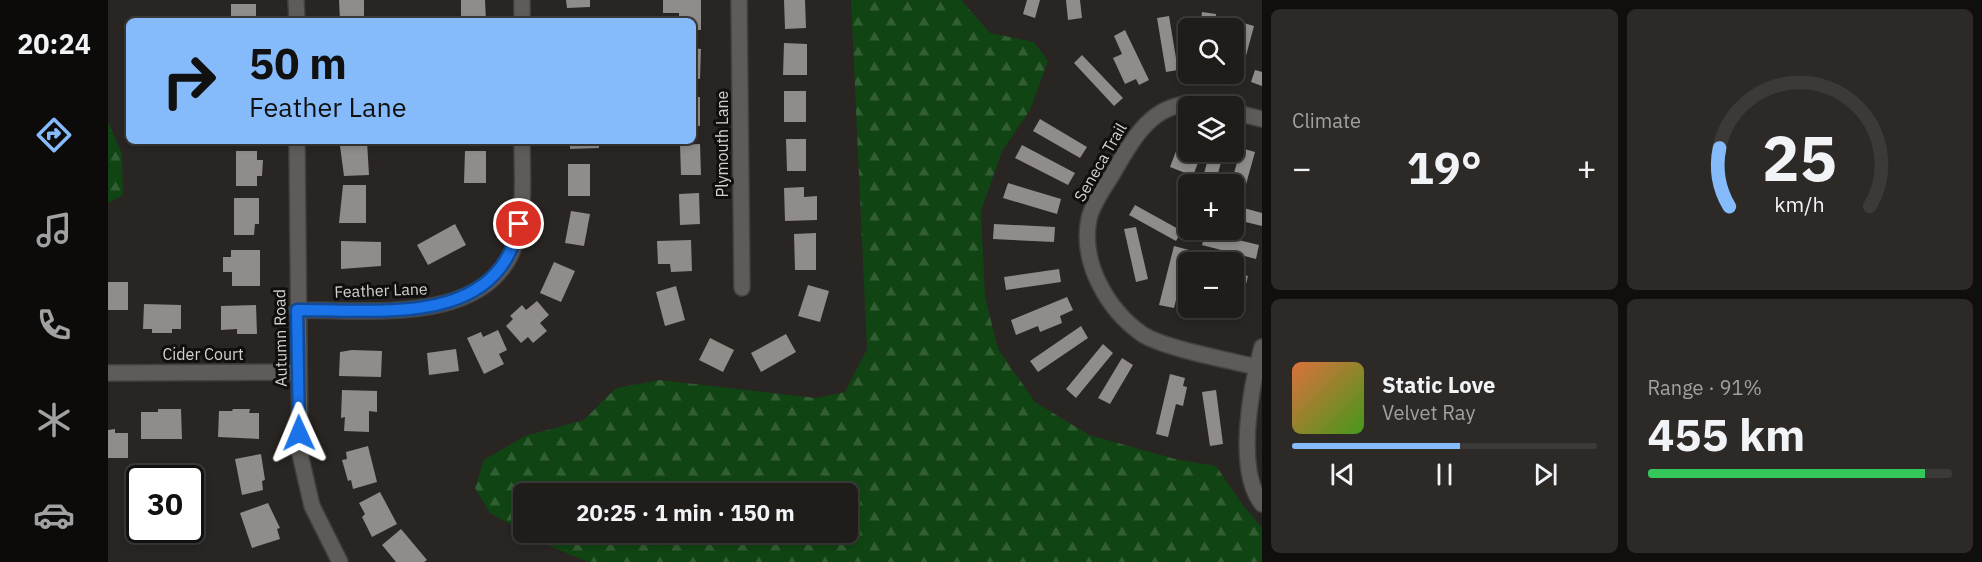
<!DOCTYPE html>
<html lang="en">
<head>
<meta charset="utf-8">
<style>
  :root { --surface:#1f1c1a; --page:#2c2927; --text:#f1f3f6; --muted:#a1a1a2; --line:#3c3a39; --accent:#86bbfb }
  body { margin:0; font-family:"IBM Plex Sans",sans-serif; background:var(--page); color:var(--text); height:100vh; display:flex; flex-direction:column; font-size:22px; white-space:nowrap }
  * { box-sizing:border-box; margin:0 }
  p { font-size:20px; color:var(--muted) }
  .icon { flex:none; width:33px; height:33px; fill:none; stroke:currentColor; stroke-width:2; stroke-linecap:round; stroke-linejoin:round }
  .map { position:relative; flex:1; overflow:hidden }
  .side { display:flex; flex-direction:column; gap:9px; padding:9px; background:#110f0e; width:720px }
  .side>* { flex:none }
  .guide { position:absolute; left:18px; top:18px; width:570px; height:126px; border-radius:9px; box-shadow:0 3px 9px #0003,0 0 0 2px var(--line); background:#86bbfb; color:#111; overflow:hidden }
  .tools { position:absolute; left:1070px; top:18px; display:grid; gap:12px }
  .tools a { display:grid; place-items:center; width:66px; height:66px; border-radius:9px; background:var(--surface); box-shadow:0 3px 9px #0003,0 0 0 2px var(--line); font-size:30px }
  .speed { position:absolute; left:18px; top:465px; display:flex; gap:12px; font-size:30px; font-weight:700; text-align:center }
  .speed>* { display:grid; place-content:center; width:78px; height:78px; border-radius:50%; background:var(--surface); box-shadow:0 3px 9px #0003,0 0 0 2px var(--line); line-height:1 }
  .speed .limit { border:3px solid #111; border-radius:9px; background:#fff; color:#111 }
  .pin { position:absolute; display:grid; place-items:center; width:51px; height:51px; color:#fff; margin:-26px; border:3px solid #fff; border-radius:50%; box-shadow:0 2px 6px #0007 }
  .me { position:absolute; width:66px; margin:-33px; rotate:359deg; stroke-linejoin:round; filter:drop-shadow(0 0 4px #0008) }
  .turn { display:flex; align-items:center; gap:21px; height:126px; padding:0 24px; font-size:27px }
  .turn .icon { width:78px; height:78px; stroke-width:2.5 }
  .turn b { display:block; font-size:42px; line-height:51px }
  .big { font-size:45px; font-weight:700; line-height:1.1 }
  .side .tile { flex:1; display:flex; flex-direction:column; justify-content:center; gap:9px; min-width:0; padding:0 21px; border-radius:9px; background:var(--page) }
  .side .dial { align-items:center; gap:0 }
  .dial svg { height:156px; overflow:visible; fill:none; stroke:var(--line); stroke-width:7; stroke-linecap:round; text-anchor:middle }
  .dial text { fill:var(--text); stroke:none }
  .song { display:flex; align-items:center; gap:18px }
  .cover { width:72px; height:72px; border-radius:9px; background:linear-gradient(135deg,hsl(20 70% 55%),hsl(100 70% 35%)) }
  .played { height:6px; border-radius:3px; background:linear-gradient(90deg,var(--accent) 55%,var(--line) 55%) }
  .keys { display:flex; justify-content:space-around; direction:ltr }
  .heat { display:flex; justify-content:space-between; align-items:center; font-size:33px; direction:ltr }
  .charge { height:9px; border-radius:4px; background:linear-gradient(90deg,#34c759 91%,var(--line) 0) }
  .side .tiles { flex:1; display:grid; gap:9px; grid-template-columns:repeat(2,1fr) }
  .trip { position:absolute; left:405px; top:483px; width:345px; height:60px; border-radius:9px; background:var(--surface); box-shadow:0 3px 9px #0003,0 0 0 2px var(--line); font-weight:700; line-height:60px; text-align:center }
  main { display:flex; flex:1; min-height:0 }
  .menu { display:flex; flex-direction:column; width:108px; justify-content:space-around; align-items:center; background:#0c0b0a; color:var(--muted) }
  .menu .icon { width:42px; height:42px }
  .menu .selected { color:var(--accent) }
  .menu b { font-size:27px; color:var(--text) }
  .map>svg:first-child { display:block }
</style>
</head>
<body>
<main>
<nav class="menu">
<b>20:24</b>
<svg class="icon selected" aria-label="directions" viewBox="0 0 24 24"><path d="M12 3l9 9-9 9-9-9zM9 14v-3h6M13 9l2 2-2 2"/></svg>
<svg class="icon" aria-label="music" viewBox="0 0 24 24"><path d="M9 18V5l10-2v13"/><circle cx="6" cy="18" r="3"/><circle cx="16" cy="16" r="3"/></svg>
<svg class="icon" aria-label="phone" viewBox="0 0 24 24"><path d="M5 4h4l2 5-3 2q2 4 5 5l2-3 5 2v4C11 20 4 13 5 4z"/></svg>
<svg class="icon" aria-label="climate" viewBox="0 0 24 24"><path d="M12 3v18M4 7l16 10M4 17L20 7"/></svg>
<svg class="icon" aria-label="car" viewBox="0 0 24 24"><path d="M5 17H2v-5l4-1 3-4h7l3 4 3 1v5h-3M9 17h6M6 11h13"/><circle cx="7" cy="17" r="2"/><circle cx="17" cy="17" r="2"/></svg>
</nav>
<div class="map">
<svg width="1154" height="562" viewBox="0 0 1154 562">
  <defs>
    <pattern id="forest-firs" width="22" height="20" patternUnits="userSpaceOnUse" patternTransform="scale(1.5)"><rect width="22" height="20" fill="#114413"/><path d="M5 1l3.5 6h-7zM16 11l3.5 6h-7z" fill="#335e34"/></pattern>
  </defs>
  <rect width="100%" height="100%" fill="#292523"/>
  <path fill="url(#forest-firs)" d="M743,0H853L882,33L926,42L940,61L922,110L894,151L873,211L877,297L890,349L927,402L981,435L1067,459L1108,466L1134,504L1154,528V562H481L448,549L418,533L740,532V494H416L415,531L382,513L367,488L376,460L417,436L476,420L508,388L552,380L708,398L737,392L759,349Z
    M0,122L14,154L15,195L0,203Z"/>
  <path fill="#908c89" d="M231,0H256V21H232Z
    M353,0H377L378,21H353Z
    M458,0H482V7L459,8Z
    M555,0H593V30H585V21H571V13H555Z
    M676,0H697L698,28L677,29Z
    M919,0H932L927,18L915,14Z
    M958,0H972L974,18L960,20Z
    M123,4H148V21H123Z
    M1094,12L1108,14L1107,28H1092Z
    M1061,16L1070,70L1058,72L1049,18Z
    M1132,22L1146,26L1132,78L1117,74H1125V47Z
    M1017,30L1041,80L1031,85L1028,79L1017,84L1005,58L1014,54L1006,36Z
    M676,43L699,44V75H675Z
    M585,48L593,49L592,79L585,78Z
    M974,55L1015,98L1006,106L966,63Z
    M1147,70L1154,72V86L1143,82Z
    M676,91H698V122H676Z
    M585,97H592V126H585Z
    M932,119L979,147L972,158L925,131Z
    M1075,133L1080,135V152H1094L1085,176L1062,167Z
    M678,139H698V171H679Z
    M235,141H259L261,175L236,176L232,146H235Z
    M462,141H491V148L462,149Z
    M592,144L593,175H573L572,145Z
    M914,145L967,173L960,185L907,158Z
    M1133,148L1147,152L1135,195L1125,192L1123,184Z
    M128,151H149V160H155L154,176H149V186H128Z
    M357,151H378V183H356Z
    M1102,152H1116L1107,184H1093Z
    M460,164H482V196H460Z
    M900,183L953,199L949,214L895,198Z
    M235,185H258V223H231Z
    M696,187V197L709,196V220L677,221L676,188Z
    M591,193L592,224L572,225L571,194Z
    M126,198H151V224H147L146,235H126Z
    M1027,205L1074,231L1068,241L1021,215Z
    M1125,205L1154,213V226L1125,219Z
    M463,211L482,214L476,246L457,243Z
    M347,224L358,245L320,265L309,245Z
    M886,224L947,227L946,242L885,239Z
    M1028,227L1040,279L1028,282L1016,229Z
    M1098,232L1151,245L1148,259L1094,245Z
    M708,233V270H687L686,234Z
    M583,240L584,271L563,272L562,264H550L549,241Z
    M233,241L273,242V266L233,269Z
    M1066,246L1081,250L1066,308L1051,305Z
    M123,250H152V286H124V272H115V257H123Z
    M446,262L467,271L453,302L432,293Z
    M951,269L953,282L898,290L896,277Z
    M1125,272L1140,276L1137,288L1125,285Z
    M0,282H20V310H0Z
    M700,285L721,291L712,322L690,316Z
    M568,286L577,320L557,326L548,292Z
    M959,297L965,310L952,316L954,323L932,332L930,326L908,335L903,320Z
    M429,301L441,315L432,323L439,331L425,343L420,337L413,343L398,326L405,319L402,316L414,305L418,310Z
    M36,304L73,305V329H64V333H44V329H35Z
    M148,305L149,334H129V329L113,330V306Z
    M973,326L980,338L930,372L922,361Z
    M390,330L399,350L391,354L396,364L376,374L359,338L373,332L375,337Z
    M678,334L688,352L653,372L643,353Z
    M602,338L626,350L615,372L591,360Z
    M995,344L1005,353L968,398L958,389Z
    M348,349L351,371L321,375L319,353Z
    M244,350L274,351L273,377L231,376L232,352Z
    M1014,358L1025,365L1002,404L990,398Z
    M1062,374L1077,378L1075,386L1079,387L1075,406L1068,404L1060,437L1048,434Z
    M234,390L269,391V412L261,411V432L236,431L237,417L233,418Z
    M1108,390L1115,444L1102,446L1094,392Z
    M50,409H73L74,439H33V412H50Z
    M125,409H142L141,413H151V439L110,437L111,411H124Z
    M7,429V433H20V458H0V430Z
    M260,446L269,482L245,489L243,480L240,481L234,460L239,459L238,452Z
    M153,454L157,480L154,481L155,490L134,495L127,459Z
    M272,492L289,524L264,537L254,517L257,514L251,503Z
    M160,503L172,528L169,529L172,539L144,548L132,513Z
    M293,529L319,560L316,562H288L274,545Z"/>
  <g fill="none" stroke-linecap="round" stroke-linejoin="round">
    <g stroke="#43413f" stroke-width="18">
      <path id="street" d="M188,0L189,21
        M414,0V21
        M631,0L634,288
        M1104,106C1049,93 1027,135 1004,175C996,188 984,204 981,219C972,263 1000,310 1034,334C1055,348 1121,360 1148,367
        M1125,112L1154,119
        M189,141L192,454L204,506L232,562
        M189,310C260,309 386,328 409,237C417,205 414,173 414,141
        M1154,347C1143,386 1127,470 1154,504
        M0,373L190,372"/>
    </g>
    <use href="#street" stroke="#5f5b58" stroke-width="15"/>
  </g>
  <g fill="none" stroke-linecap="round" stroke-linejoin="round">
    <g stroke="#114b97" stroke-width="15">
      <path id="route" d="M191,433L189,310C269,309 391,329 411,224"/>
    </g>
    <use href="#route" stroke="#1a73e8" stroke-width="10"/>
  </g>
  <g text-anchor="middle" dominant-baseline="central" stroke-width="6" stroke-linejoin="round" paint-order="stroke">
    <g font-size="16" fill="#d3d1cf" stroke="#100f0d">
      <text transform="translate(614 144) rotate(-90)">Plymouth Lane</text>
      <text transform="translate(992 162) rotate(-60)">Seneca Trail</text>
      <text transform="translate(273 290) rotate(-2)">Feather Lane</text>
      <text transform="translate(172 338) rotate(-91)">Autumn Road</text>
      <text x="95" y="354">Cider Court</text>
    </g>
  </g>
</svg>
<div class="tools">
<a><svg class="icon" aria-label="search" viewBox="0 0 24 24"><circle cx="10" cy="10" r="6"/><path d="M15 15l6 6"/></svg></a>
<a><svg class="icon" aria-label="layers" viewBox="0 0 24 24"><path d="M12 4l9 5-9 5-9-5zM3 14l9 5 9-5"/></svg></a>
<a>+</a>
<a>−</a>
</div>
<div class="speed"><div class="limit">30</div></div>
<div class="pin" style="left:411px;top:224px;background:#d93025"><svg class="icon" aria-label="arrive" viewBox="0 0 24 24"><path d="M6 21V4h12l-3 4 3 4H6"/></svg></div>
<svg class="me" style="left:191px;top:433px" viewBox="-20 -20 40 40"><path d="M0-17L14 15 0 8-14 15z" fill="#1a73e8" stroke="#fff" stroke-width="4"/></svg>
<div class="trip">20:25 · 1 min · 150 m</div>
<div class="guide">
<div class="turn"><svg class="icon" aria-label="right" viewBox="0 0 24 24"><path d="M7 20v-9h11M14 6l5 5-5 5"/></svg><div><b>50 m</b>Feather Lane</div></div>
</div>
</div>
<section class="side">
<div class="tiles">
<div class="tile"><p>Climate</p>
<div class="heat"><a>−</a><b class="big">19°</b><a>+</a></div>
</div>
<div class="tile dial"><svg viewBox="0 0 100 80">
<path d="M14 69A42 42 0 1 1 86 69"/>
<path d="M14 69A42 42 0 0 1 9 39" stroke="#86bbfb"/>
<text x="50" y="56" font-size="32" font-weight="700">25</text>
<text x="50" y="72" font-size="11">km/h</text>
</svg></div>
<div class="tile">
<div class="song"><i class="cover"></i><div><b>Static Love</b><p>Velvet Ray</p></div></div>
<div class="played"></div>
<div class="keys"><svg class="icon" aria-label="previous" viewBox="0 0 24 24"><path d="M18 5L8 12l10 7zM5 5v14"/></svg><svg class="icon" aria-label="pause" viewBox="0 0 24 24"><path d="M8 5v14M16 5v14"/></svg><svg class="icon" aria-label="next" viewBox="0 0 24 24"><path d="M6 5l10 7-10 7zM19 5v14"/></svg></div>
</div>
<div class="tile"><p>Range · 91%</p><b class="big">455 km</b><div class="charge"></div></div>
</div>
</section>
</main>
</body>
</html>
